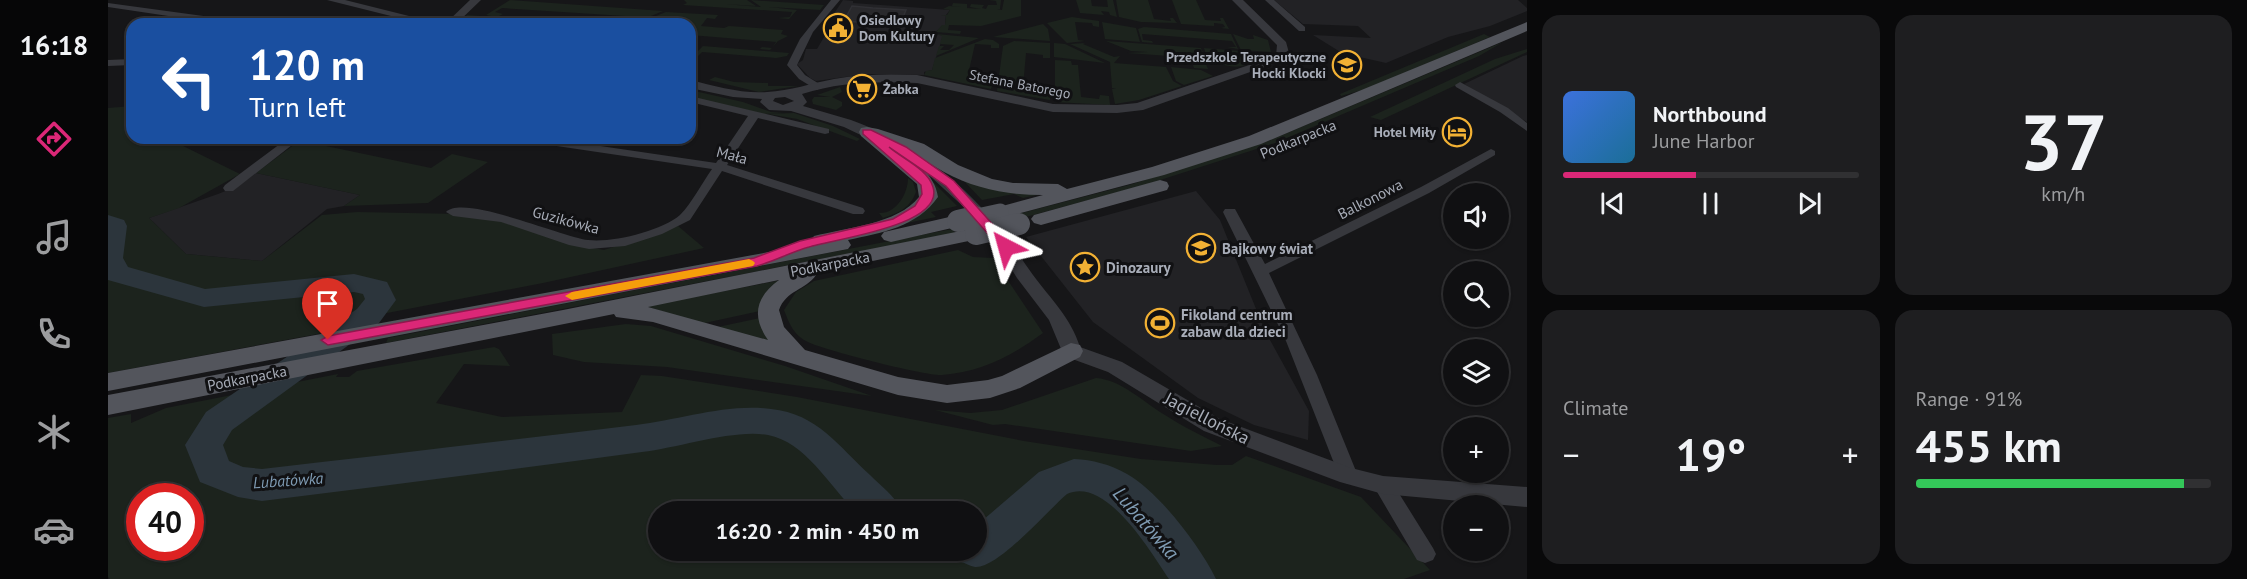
<!DOCTYPE html>
<html lang="en">
<head>
<meta charset="utf-8">
<style>
  :root { --surface:#101012; --page:#1e1e20; --text:#f1f3f6; --muted:#9c9d9f; --line:#303032; --accent:#db2777 }
  body { margin:0; font-family:"PT Sans",sans-serif; background:var(--page); color:var(--text); height:100vh; display:flex; flex-direction:column; font-size:22px; white-space:nowrap }
  * { box-sizing:border-box; margin:0 }
  p { font-size:20px; color:var(--muted) }
  .icon { flex:none; width:33px; height:33px; fill:none; stroke:currentColor; stroke-width:2; stroke-linecap:round; stroke-linejoin:round }
  .map { position:relative; flex:1; overflow:hidden }
  .sheet { display:flex; flex-direction:column; gap:15px; padding:15px; background:#09090a; width:720px }
  .sheet>* { flex:none }
  .hud { position:absolute; left:18px; top:18px; width:570px; height:126px; border-radius:18px; box-shadow:0 2px 4px #0004,0 0 0 2px var(--line); background:#1a4fa0; color:#fff; overflow:hidden }
  .fabs { position:absolute; left:1335px; top:183px; display:grid; gap:12px }
  .fabs a { display:grid; place-items:center; width:66px; height:66px; border-radius:50%; background:var(--surface); box-shadow:0 2px 4px #0004,0 0 0 2px var(--line); font-size:30px }
  .speed { position:absolute; left:18px; top:483px; display:flex; gap:12px; font-size:30px; font-weight:700; text-align:center }
  .speed>* { display:grid; place-content:center; width:78px; height:78px; border-radius:50%; background:var(--surface); box-shadow:0 2px 4px #0004,0 0 0 2px var(--line); line-height:1 }
  .speed .limit { border:9px solid #d22; background:#fff; color:#111 }
  .pin { position:absolute; display:grid; place-items:center; width:51px; height:51px; color:#fff; margin:-62px -26px; border-radius:50% 50% 50% 0; rotate:-45deg; box-shadow:0 0 6px #0007 }
  .pin .icon { rotate:45deg }
  .me { position:absolute; width:66px; margin:-33px; rotate:321deg; stroke-linejoin:round; filter:drop-shadow(0 0 4px #0008) }
  .turn { display:flex; align-items:center; gap:21px; height:126px; padding:0 24px; font-size:27px }
  .turn .icon { width:78px; height:78px; stroke-width:2.5 }
  .turn b { display:block; font-size:42px; line-height:51px }
  .big { font-size:45px; font-weight:800; line-height:1.1 }
  .sheet .tile { flex:1; display:flex; flex-direction:column; justify-content:center; gap:9px; min-width:0; padding:0 21px; border-radius:18px; background:var(--page) }
  .sheet .dial { align-items:center; gap:0 }
  .dial b { font-size:78px; line-height:1 }
  .song { display:flex; align-items:center; gap:18px }
  .cover { width:72px; height:72px; border-radius:9px; background:linear-gradient(135deg,hsl(220 70% 55%),hsl(200 70% 35%)) }
  .played { height:6px; border-radius:3px; background:linear-gradient(90deg,var(--accent) 45%,var(--line) 45%) }
  .keys { display:flex; justify-content:space-around; direction:ltr }
  .heat { display:flex; justify-content:space-between; align-items:center; font-size:33px; direction:ltr }
  .charge { height:9px; border-radius:4px; background:linear-gradient(90deg,#34c759 91%,var(--line) 0) }
  .sheet .tiles { flex:1; display:grid; gap:15px; grid-template-columns:repeat(2,1fr) }
  .trip { position:absolute; left:540px; top:501px; width:339px; height:60px; border-radius:30px; background:var(--surface); box-shadow:0 2px 4px #0004,0 0 0 2px var(--line); font-weight:800; line-height:60px; text-align:center }
  main { display:flex; flex:1; min-height:0 }
  .tab-bar { display:flex; flex-direction:column; width:108px; justify-content:space-around; align-items:center; background:#060607; color:var(--muted) }
  .tab-bar .icon { width:42px; height:42px }
  .tab-bar .selected { color:var(--accent) }
  .tab-bar b { font-size:27px; color:var(--text) }
  .map>svg:first-child { display:block }
</style>
</head>
<body>
<main>
<nav class="tab-bar">
<b>16:18</b>
<svg class="icon selected" aria-label="directions" viewBox="0 0 24 24"><path d="M12 3l9 9-9 9-9-9zM9 14v-3h6M13 9l2 2-2 2"/></svg>
<svg class="icon" aria-label="music" viewBox="0 0 24 24"><path d="M9 18V5l10-2v13"/><circle cx="6" cy="18" r="3"/><circle cx="16" cy="16" r="3"/></svg>
<svg class="icon" aria-label="phone" viewBox="0 0 24 24"><path d="M5 4h4l2 5-3 2q2 4 5 5l2-3 5 2v4C11 20 4 13 5 4z"/></svg>
<svg class="icon" aria-label="climate" viewBox="0 0 24 24"><path d="M12 3v18M4 7l16 10M4 17L20 7"/></svg>
<svg class="icon" aria-label="car" viewBox="0 0 24 24"><path d="M5 17H2v-5l4-1 3-4h7l3 4 3 1v5h-3M9 17h6M6 11h13"/><circle cx="7" cy="17" r="2"/><circle cx="17" cy="17" r="2"/></svg>
</nav>
<div class="map">
<svg width="1419" height="579" viewBox="0 0 1419 579">
  <rect width="100%" height="100%" fill="#161618"/>
  <path fill="#222225" d="M735,0L745,1V3L842,10L838,15L837,25L833,30H829L828,34L835,36L824,70L816,72V75L758,74L708,81L702,78L689,64L695,60L698,49H709L722,27L720,24L721,21Z
    M1166,0H1410L1419,8V11L1382,26L1340,37L1278,63L1234,53L1205,35L1263,38L1250,26L1195,24Z
    M1419,55V122L1356,84L1415,56Z
    M148,173L252,195L236,206L219,209L154,261L78,254L41,218L110,194L130,186Z
    M1088,191L1112,220L1157,331L1201,411L1200,440L1146,425L1090,398L985,322L918,237Z"/>
  <path fill="#1c231d" fill-rule="evenodd" d="M402,0L555,11L524,24H519L526,22L532,17L394,8L387,12L395,14L389,17L411,18L406,24L356,23L355,20L359,15L388,17L378,15Z
    M576,0H639L648,6L617,4L653,7L643,0L716,5L712,10L661,7L689,10L681,19L670,18L682,17L684,12L575,5L579,3Z
    M881,0H893L892,9H889L894,10L896,0H913V16L873,26L841,25L840,30L853,31L852,34L828,32L834,25H837L838,16L833,15H839L842,10L835,9L841,6L855,7L844,6L845,3L859,4V8L873,9L862,7L863,4L876,5L874,8L878,9L880,5H889L888,1Z
    M968,0H983L984,6L1000,7L999,0H1005L1009,17L1002,15L1001,12L993,11L996,15L972,13Z
    M1008,0H1040L1046,19L1063,21L1062,18H1065L1069,23L1033,22L1011,17Z
    M1064,0H1088L1097,20L1113,21L1112,18H1115L1121,29L1113,28L1117,27L1115,24L1106,23V26L1073,24Z
    M558,12L610,15L607,19L599,18L593,26L616,28L621,26L675,30L673,34L680,36L670,41L662,50L652,49L654,47L664,48L668,42L582,35V24H528Z
    M964,17L991,21V27L985,26L984,23L967,22L970,40L977,41L959,43L939,23Z
    M994,22L1028,28L1032,42L997,39Z
    M935,24L940,29L942,41L885,37Z
    M1036,27L1123,34L1130,49L1119,47H1128L1124,41L1034,34L1035,40L1044,41L1045,43L1034,42L1030,29Z
    M828,34L871,38L828,56L831,46H836L832,50H841L846,45L832,44L834,36Z
    M1125,34L1140,39H1146L1145,35L1160,40L1163,52L1133,50Z
    M1376,34L1382,37L1258,89L1233,96L1232,94Z
    M877,39L885,40L891,44V48H883V45L867,44L860,75L877,77L878,73L887,75L883,89L816,75L818,71L824,70L827,58Z
    M906,41L942,43V58H935V55L918,53L915,86L933,88L934,84L943,86L942,100L889,91L895,46Z
    M998,41L1093,48L1096,56L1055,54L1095,57L1100,69L1086,68L1085,65H1092L1090,58L1019,53L1040,52L1023,51Z
    M1395,42L1371,56L1167,143L1040,184L914,218L910,214L1021,185L1160,141Z
    M946,43L957,44L997,63L946,57Z
    M977,43L975,44L1006,57L1012,56L1006,63L1058,67L1065,81L1074,86L1031,100L1007,104L1004,89H1008L1004,88L1002,62L962,44Z
    M595,46L681,53L679,56L668,58L594,52L589,57L585,56Z
    M1096,48L1131,51L1137,65C1124,70 1115,62 1101,64Z
    M1419,49V52L1273,120L1262,117L1387,59Z
    M947,60L963,61L964,65H970L973,97L991,99L992,95L1001,96L1002,105L947,102Z
    M1063,67L1093,70L1105,76L1076,85L1068,81Z
    M607,77L626,82L660,83V86H690L651,92L601,80Z
    M732,87L734,92L724,97L734,102V106L728,110L705,104L704,100L706,97H722L709,95Z
    M582,90L635,102L663,112L676,113L656,114L582,97Z
    M24,106V138H82L69,143L132,174L71,208L41,218L78,254L154,261L214,215L249,212L352,214L392,220L459,243L496,250L570,226L596,248L435,283L274,314L226,331L0,373V108Z
    M686,113L725,126L752,139L749,141L689,119L660,114Z
    M195,138H232L218,146L323,168L344,154L380,162L320,203L236,206L252,195L148,173Z
    M819,176L849,206L823,212L828,217L799,223C810,216 820,211 827,197Z
    M800,178L805,182L808,192C802,208 791,213 775,218L771,213C788,214 800,194 800,178Z
    M853,178L928,194L929,195L915,198L906,194L874,200Z
    M844,229L847,233L278,343L280,338Z
    M850,250L865,257L885,258L935,333C904,356 873,372 834,375C817,376 716,350 700,342C686,336 681,323 676,310L688,292L706,281Z
    M679,279L652,311L592,324L538,306Z
    M652,318L675,349L605,328Z
    M518,324L543,326L677,366L764,396L559,367L476,362L445,355L444,334Z
    M386,347L391,349L402,366L356,364L328,403L394,417L514,412L533,375L554,376L689,397L916,441L1033,459L1109,465H1124L1138,456L1253,497L1322,570L1296,579H2L0,577V418L23,414V423L58,408L230,374L228,377H241L249,371ZM32,496H82V548H32ZM550,512H868V550H550Z
    M988,378C1014,380 1035,402 1057,415C1075,427 1095,436 1114,446L1083,451L897,424L885,425L827,410L862,413L894,410Z"/>
  <g fill="none" stroke-linecap="round" stroke-linejoin="round">
    <path fill="#2c353c" fill-rule="evenodd" d="M0,215L16,220L19,226L15,258L20,267L97,289L246,274L279,282L288,300L271,323L124,430L115,445L121,461L135,467L154,469C279,455 403,440 528,425C571,420 619,403 663,409C710,414 730,446 762,475C774,487 787,496 795,512H748C722,487 698,442 660,435C625,429 571,448 534,452C407,469 281,485 154,501L130,497L92,482L77,445L98,412L249,309L257,299L255,294L246,292L96,307L0,280Z
      M966,459C985,460 1001,464 1019,474C1051,492 1092,546 1108,579H1061C1042,551 998,476 959,494C940,510 890,569 867,567C862,566 857,563 853,562L847,550H868V526L931,472Z"/>
  </g>
  <path fill="#29292c" stroke="#303034" stroke-width="1.5" d="M744,6L765,8L798,10L792,25L736,21Z"/>
  <g fill="none" stroke-linecap="round" stroke-linejoin="round">
    <path fill="#37383d" fill-rule="evenodd" d="M723,0H732L705,32L689,65L697,75L713,85L714,87L709,90L691,79L679,65L692,39Z
      M1157,0H1166L1197,27V31H1191Z
      M0,3L132,21L136,24H114L0,7Z
      M24,59V65L0,66V60Z
      M1352,82L1400,108L1419,123V131L1392,112L1348,87L1347,85Z
      M582,96L721,129V133L717,134L650,118L619,165L755,208L757,211L755,214H745L614,171L582,220L554,234L517,246L481,249L461,245L393,222L345,216L338,212C356,194 454,237 480,240C505,243 553,231 572,215C584,203 594,183 604,169L415,141L409,138H438L608,163L640,116L582,102Z
      M180,138H193L125,191H117L115,188L117,185Z
      M1383,149L1387,151V155L1321,193L1161,273L1209,375L1250,476L1247,481L1240,484L1233,481L1178,341L1115,212L1117,209H1127L1157,264L1313,187Z
      M1275,477L1282,479L1325,548L1328,554L1325,560L1317,563L1309,560L1265,485L1268,479Z"/>
    <path fill="#37383d" fill-rule="evenodd" d="M219,0H237L333,24H315Z
      M362,0H373L348,24H337Z
      M1124,0H1135L1178,42L1181,53L1176,60L1035,110L1009,113L945,112L809,83C770,81 731,82 694,94L699,102L695,106C711,111 727,115 743,120C799,140 849,177 887,223C901,239 912,257 925,275C942,298 963,318 972,347L1014,362L1112,419L1243,468L1275,476L1419,487V507L1275,494L1232,482L1096,431L1000,372L956,356L941,320L909,278L891,249L860,211L823,177L782,149L736,127L683,111L661,110L652,102L654,99L625,97L582,88V80C607,86 634,94 659,92C682,91 704,83 726,79C754,74 781,74 809,75L945,104L1009,105L1029,103L1168,56L1169,45ZM677,97L686,101L675,105L665,101L667,98Z"/>
    <path fill="#53555c" fill-rule="evenodd" d="M1419,22V31L1153,144L1056,175L901,216H887L884,212L887,208L935,195C900,195 867,189 836,172C819,162 805,152 787,146C804,160 827,173 830,197C809,227 773,233 740,240L743,245L740,249L0,391V373L705,244L703,240L706,236C737,228 790,224 811,197L809,184L753,136L751,132L753,128L759,127L770,129L816,144L850,165L884,179L905,183L950,184L959,189L1044,167L1141,136Z
      M1052,180L1059,182L1061,186L1059,190L933,225L926,223L923,219L926,215Z
      M850,215L857,217L860,221L857,225L783,242L776,240L773,236L776,232Z
      M868,228L875,230L878,234L875,238L707,273L708,275C698,290 678,290 671,310L676,327L697,350L790,377L839,385L880,380L894,376L963,343L972,345L975,351L972,357L912,388L882,398L839,403L790,395L545,322L508,317L506,314L0,415V395L455,310ZM671,280C648,297 643,316 660,340L540,307Z"/>
    <path stroke="#53555c" stroke-width="17" d="M860,219L892,212"/>
    <path stroke="#53555c" stroke-width="22" d="M850,221L867,217
      M868,234L911,224"/>
  </g>
  <path fill="#db2777" stroke="#8e194d" stroke-width="1.5" d="M755,130H763L798,147L846,181L903,245L905,247L903,250H894L838,186L781,147C793,158 820,169 825,187C837,226 725,239 701,247C683,252 667,261 649,266L220,345L213,340L220,336L646,258L692,241L785,219L807,206L814,194L813,185L755,134Z"/>
  <path fill="#f59e0b" d="M641,259L645,261L647,263L645,266L464,300L457,296L464,292Z"/>
  <defs>
    <g id="civic-ring" transform="scale(1.5)"><circle r="9.5" fill="#111113" stroke="#f2b134" stroke-width="1.5"/><path d="M-.6-6.5H3V-4.5H.6V-3L4-1V1h2V6H-6V1h2V-1L-.6-3ZM-1.2 2.5V6h2.4V2.5Z" fill="#f2b134"/></g>
    <g id="school-ring" transform="scale(1.5)"><circle r="9.5" fill="#111113" stroke="#f2b134" stroke-width="1.5"/><path d="M0-5L7-2L0 1L-7-2ZM-4 1L0 2.5L4 1V4Q0 6-4 4Z" fill="#f2b134"/></g>
    <g id="supermarket-ring" transform="scale(1.5)"><circle r="9.5" fill="#111113" stroke="#f2b134" stroke-width="1.5"/><path d="M-6-5.5h2.5l.6 2H6L4.5 2H-2.5L-4.4-4H-6ZM-1.5 3.2a1.3 1.3 0 1 0 .1 0ZM3 3.2a1.3 1.3 0 1 0 .1 0Z" fill="#f2b134"/></g>
    <g id="hotel-ring" transform="scale(1.5)"><circle r="9.5" fill="#111113" stroke="#f2b134" stroke-width="1.5"/><path d="M-6-4.5h1.5V1H6V5H4.5V3h-9V5H-6ZM-4 0a1.8 1.8 0 1 1 3.6 0ZM.5 0V-2.5h3Q6-2.5 6 0Z" fill="#f2b134"/></g>
    <g id="sight-ring" transform="scale(1.5)"><circle r="9.5" fill="#111113" stroke="#f2b134" stroke-width="1.5"/><path d="M0-6L1.8-2.2L6-1.7L2.9 1.2L3.7 5.4L0 3.3L-3.7 5.4L-2.9 1.2L-6-1.7L-1.8-2.2Z" fill="#f2b134"/></g>
    <g id="stadium-ring" transform="scale(1.5)"><circle r="9.5" fill="#111113" stroke="#f2b134" stroke-width="1.5"/><path d="M0-5a6.5 5 0 1 0 0 10a6.5 5 0 1 0 0-10ZM-3.5-1.8h7v3.6h-7Z" fill="#f2b134"/></g>
  </defs>
  <g fill-rule="evenodd">
    <use href="#civic-ring" x="730" y="28"/>
    <use href="#school-ring" x="1239" y="65"/>
    <use href="#supermarket-ring" x="754" y="89"/>
    <use href="#hotel-ring" x="1349" y="132"/>
    <use href="#school-ring" x="1093" y="248"/>
    <use href="#sight-ring" x="977" y="267"/>
    <use href="#stadium-ring" x="1052" y="323"/>
  </g>
  <g text-anchor="middle" dominant-baseline="central" stroke-width="6" stroke-linejoin="round" paint-order="stroke">
    <g font-size="14" font-weight="bold" fill="#a8adb8" stroke="#111113" text-anchor="start">
      <text x="751" y="20">Osiedlowy<tspan x="751" dy="16">Dom Kultury</tspan></text>
      <text x="1218" y="57" text-anchor="end">Przedszkole Terapeutyczne<tspan x="1218" dy="16">Hocki Klocki</tspan></text>
      <text x="775" y="89">Żabka</text>
      <text x="1328" y="132" text-anchor="end">Hotel Miły</text>
    </g>
    <g font-size="14" fill="#a8adb8" stroke="#111113">
      <text transform="translate(912 84) rotate(11)">Stefana Batorego</text>
    </g>
    <g font-size="15" fill="#a8adb8" stroke="#111113">
      <text transform="translate(1190 139) rotate(-22)">Podkarpacka</text>
      <text transform="translate(624 155) rotate(15)">Mała</text>
      <text transform="translate(1262 199) rotate(-27)">Balkonowa</text>
      <text transform="translate(458 220) rotate(15)">Guzikówka</text>
      <text transform="translate(722 264) rotate(-11)">Podkarpacka</text>
      <text transform="translate(139 378) rotate(-11)">Podkarpacka</text>
    </g>
    <g font-size="15" font-weight="bold" fill="#a8adb8" stroke="#111113" text-anchor="start">
      <text x="1114" y="248">Bajkowy świat</text>
      <text x="998" y="267">Dinozaury</text>
      <text x="1073" y="314">Fikoland centrum<tspan x="1073" dy="17">zabaw dla dzieci</tspan></text>
    </g>
    <g font-size="16" font-style="italic" fill="#7f9bb3" stroke="#111113">
      <text transform="translate(180 480) rotate(-4)">Lubatówka</text>
    </g>
    <g font-size="18" fill="#a8adb8" stroke="#111113">
      <text transform="translate(1099 418) rotate(27)">Jagiellońska</text>
    </g>
    <g font-size="20" font-style="italic" fill="#7f9bb3" stroke="#111113">
      <text transform="translate(1038 523) rotate(49)">Lubatówka</text>
    </g>
  </g>
</svg>
<div class="fabs">
<a><svg class="icon" aria-label="sound" viewBox="0 0 24 24"><path d="M4 9h4l5-4v14l-5-4H4zM17 9q2 3 0 6"/></svg></a>
<a><svg class="icon" aria-label="search" viewBox="0 0 24 24"><circle cx="10" cy="10" r="6"/><path d="M15 15l6 6"/></svg></a>
<a><svg class="icon" aria-label="layers" viewBox="0 0 24 24"><path d="M12 4l9 5-9 5-9-5zM3 14l9 5 9-5"/></svg></a>
<a>+</a>
<a>−</a>
</div>
<div class="speed"><div class="limit">40</div></div>
<div class="pin" style="left:220px;top:340px;background:#d93025"><svg class="icon" aria-label="arrive" viewBox="0 0 24 24"><path d="M6 21V4h12l-3 4 3 4H6"/></svg></div>
<svg class="me" style="left:898px;top:247px" viewBox="-20 -20 40 40"><path d="M0-17L14 15 0 8-14 15z" fill="#db2777" stroke="#fff" stroke-width="4"/></svg>
<div class="trip">16:20 · 2 min · 450 m</div>
<div class="hud">
<div class="turn"><svg class="icon" aria-label="left" viewBox="0 0 24 24"><path d="M17 20v-9H6M10 6l-5 5 5 5"/></svg><div><b>120 m</b>Turn left</div></div>
</div>
</div>
<section class="sheet">
<div class="tiles">
<div class="tile">
<div class="song"><i class="cover"></i><div><b>Northbound</b><p>June Harbor</p></div></div>
<div class="played"></div>
<div class="keys"><svg class="icon" aria-label="previous" viewBox="0 0 24 24"><path d="M18 5L8 12l10 7zM5 5v14"/></svg><svg class="icon" aria-label="pause" viewBox="0 0 24 24"><path d="M8 5v14M16 5v14"/></svg><svg class="icon" aria-label="next" viewBox="0 0 24 24"><path d="M6 5l10 7-10 7zM19 5v14"/></svg></div>
</div>
<div class="tile dial"><b>37</b><p>km/h</p></div>
<div class="tile"><p>Climate</p>
<div class="heat"><a>−</a><b class="big">19°</b><a>+</a></div>
</div>
<div class="tile"><p>Range · 91%</p><b class="big">455 km</b><div class="charge"></div></div>
</div>
</section>
</main>
</body>
</html>
